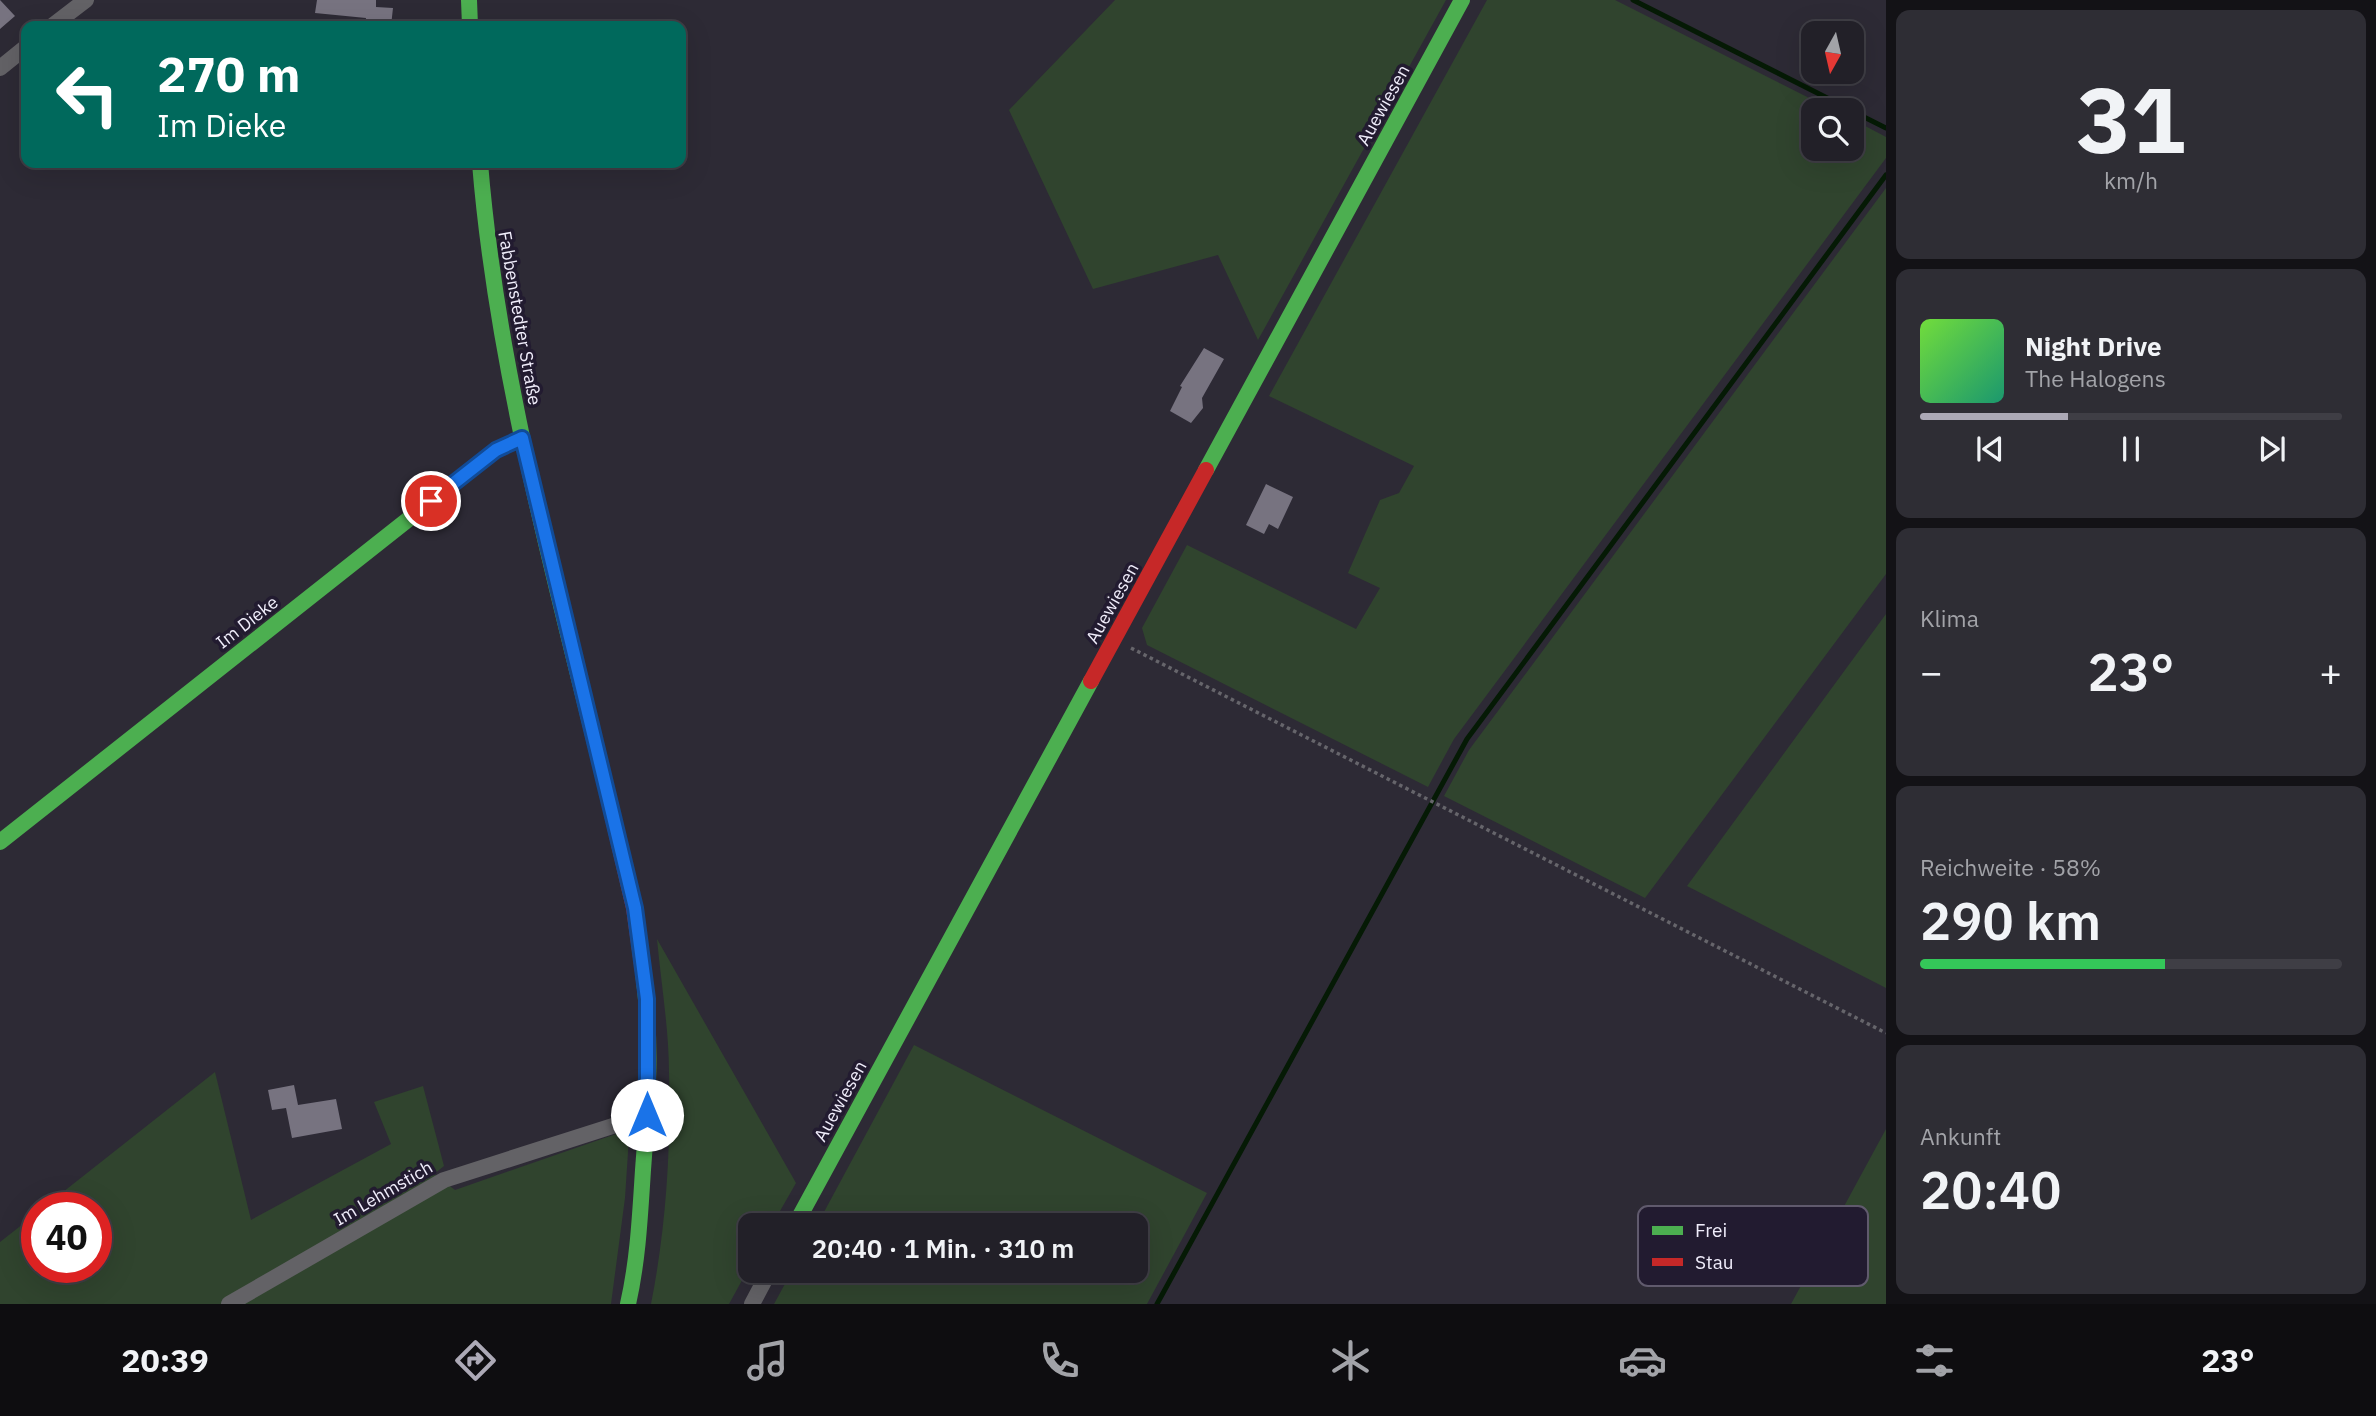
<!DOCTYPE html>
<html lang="de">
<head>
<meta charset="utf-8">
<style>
  :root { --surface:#222028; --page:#2e2d34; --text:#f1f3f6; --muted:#a2a3a8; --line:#3f3e45; --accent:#aca9b6 }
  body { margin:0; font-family:"IBM Plex Sans",sans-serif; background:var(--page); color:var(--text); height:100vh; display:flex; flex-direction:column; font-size:26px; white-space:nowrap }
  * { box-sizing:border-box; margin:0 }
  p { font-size:23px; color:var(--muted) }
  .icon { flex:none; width:38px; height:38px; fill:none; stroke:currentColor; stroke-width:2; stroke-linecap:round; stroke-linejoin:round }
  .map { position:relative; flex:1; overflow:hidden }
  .side { display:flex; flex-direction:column; gap:10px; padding:10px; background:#131216; width:490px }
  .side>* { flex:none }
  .guide { position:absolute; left:21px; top:21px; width:665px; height:147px; border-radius:14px; box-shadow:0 7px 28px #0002,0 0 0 2px var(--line); background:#00695c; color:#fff; overflow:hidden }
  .needle { width:46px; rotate:188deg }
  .fabs { position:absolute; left:1801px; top:21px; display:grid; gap:14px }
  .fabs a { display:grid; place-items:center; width:63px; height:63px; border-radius:14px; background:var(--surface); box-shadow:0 7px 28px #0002,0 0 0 2px var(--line); font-size:35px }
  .speed { position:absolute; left:21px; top:1192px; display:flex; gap:14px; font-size:35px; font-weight:700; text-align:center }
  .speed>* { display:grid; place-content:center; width:91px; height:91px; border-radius:50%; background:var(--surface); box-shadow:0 7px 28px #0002,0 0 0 2px var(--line); line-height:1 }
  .speed .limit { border:10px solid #d22; background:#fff; color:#111 }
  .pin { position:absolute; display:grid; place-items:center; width:60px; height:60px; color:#fff; margin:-30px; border:4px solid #fff; border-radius:50%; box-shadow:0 2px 7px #0007 }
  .me { position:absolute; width:77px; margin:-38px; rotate:0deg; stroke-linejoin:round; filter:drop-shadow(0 0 5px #0008) }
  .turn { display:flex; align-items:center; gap:24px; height:147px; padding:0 21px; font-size:32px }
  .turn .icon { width:91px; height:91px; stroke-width:2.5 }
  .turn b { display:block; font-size:49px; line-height:60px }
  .big { font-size:52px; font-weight:600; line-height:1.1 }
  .side .widget { flex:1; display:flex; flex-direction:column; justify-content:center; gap:10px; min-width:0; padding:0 24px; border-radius:14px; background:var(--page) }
  .side .dial { align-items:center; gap:0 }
  .dial b { font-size:91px; line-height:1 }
  .song { display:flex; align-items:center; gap:21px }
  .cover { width:84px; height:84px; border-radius:10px; background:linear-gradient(135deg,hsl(100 70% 55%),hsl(160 70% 35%)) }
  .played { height:7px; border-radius:4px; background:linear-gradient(90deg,var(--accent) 35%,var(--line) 35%) }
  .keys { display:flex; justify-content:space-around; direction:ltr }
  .heat { display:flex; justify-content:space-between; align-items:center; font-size:38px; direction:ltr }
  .charge { height:10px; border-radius:5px; background:linear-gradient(90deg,#34c759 58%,var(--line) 0) }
  .trip { position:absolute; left:738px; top:1213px; width:410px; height:70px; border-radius:14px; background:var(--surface); box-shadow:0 7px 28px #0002,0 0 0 2px var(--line); font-weight:600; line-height:70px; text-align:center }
  .tab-bar { display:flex; height:112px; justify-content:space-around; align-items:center; background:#0e0d10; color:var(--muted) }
  .tab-bar .icon { width:49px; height:49px }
  .tab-bar .active { color:var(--accent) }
  .tab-bar b { font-size:32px; color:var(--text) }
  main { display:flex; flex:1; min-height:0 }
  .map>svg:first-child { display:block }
</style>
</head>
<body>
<main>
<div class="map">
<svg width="1886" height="1304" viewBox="0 0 1886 1304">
  <rect width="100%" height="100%" fill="#2d2a35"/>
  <path fill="#30442e" d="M1115,0H1446L1258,340L1218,255L1093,289L1009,110Z
    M1487,0H1615L1833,110H1813V149H1852V119L1886,137V158L1454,739L1428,787L1147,645L1142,628L1187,545L1356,629L1380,588L1348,573L1380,500L1399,493L1414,466L1269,396Z
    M1886,188V574L1645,898L1444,796L1469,750Z
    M1886,614V988L1687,886Z
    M657,939L796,1183L772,1225H751V1264L729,1304H651C666,1228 671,1150 669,1073C669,1029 661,983 657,939Z
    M914,1045L1207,1193L1147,1304H774L792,1271L1136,1270V1225H817Z
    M215,1072L251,1220L391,1144L374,1102L423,1086L444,1166L434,1174L455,1190L616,1134L629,1137L625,1198L611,1304H0V1242L37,1213V1267H96V1208L44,1207Z
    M1886,1129V1304H1791Z"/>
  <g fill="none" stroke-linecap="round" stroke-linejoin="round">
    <path stroke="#051a05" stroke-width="5" d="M1633,0L1851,110
      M1852,111L1886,128
      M1157,1304L1467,739L1886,175"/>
  </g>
  <path fill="#777380" d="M0,0L15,16L0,29Z
    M317,0H376V7L393,8L391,26L365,25L366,18L315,13Z
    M1204,348L1224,359L1202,398L1203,408L1191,423L1170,411L1182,387L1180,386Z
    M1266,484L1293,497L1278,529L1269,524L1264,534L1246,525Z
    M294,1085L298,1105L336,1099L342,1129L292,1138L286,1108L272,1110L268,1090Z"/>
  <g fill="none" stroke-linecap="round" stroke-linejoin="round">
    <path stroke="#66656b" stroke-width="3.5" stroke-dasharray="3.5 3.5" stroke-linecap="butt" d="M1131,648L1886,1033"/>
    <path stroke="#636266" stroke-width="16" d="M52,26L86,0
      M0,68L26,47
      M229,1304L444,1180L647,1115
      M752,1304L770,1270"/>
    <path stroke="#4caf50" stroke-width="16" d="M469,0L470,26
      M480,163C497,372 555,577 604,780
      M1206,470L1462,0
      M0,842L496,450L522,438
      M795,1225L1091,681
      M628,1304C638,1260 640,1216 643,1170C648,1105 652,1037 643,972"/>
    <path stroke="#c62828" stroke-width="16" d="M1091,681L1206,470
      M604,780L634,908L643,972"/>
  </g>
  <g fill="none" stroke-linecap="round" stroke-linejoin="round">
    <g stroke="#114b97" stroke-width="18">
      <path id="route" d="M431,501L496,450L522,438L635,908L647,999V1115"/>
    </g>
    <use href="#route" stroke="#1a73e8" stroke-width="12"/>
  </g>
  <g text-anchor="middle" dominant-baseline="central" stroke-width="7" stroke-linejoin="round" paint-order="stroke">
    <g font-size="18" fill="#f0edfb" stroke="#221b30">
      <text transform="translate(1383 105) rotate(-61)">Auewiesen</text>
      <text transform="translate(520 318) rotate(80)">Fabbenstedter Straße</text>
      <text transform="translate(1112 603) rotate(-61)">Auewiesen</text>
      <text transform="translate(247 622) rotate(-38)">Im Dieke</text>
      <text transform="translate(840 1101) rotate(-61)">Auewiesen</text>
      <text transform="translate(383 1193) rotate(-30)">Im Lehmstich</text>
    </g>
  </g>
  <rect x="1638" y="1206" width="230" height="80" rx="10" fill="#221b30" stroke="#605a6d" stroke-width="2"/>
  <rect x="1652" y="1226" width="31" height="9" fill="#4caf50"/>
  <rect x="1652" y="1258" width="31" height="8" fill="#c62828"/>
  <g font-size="19" fill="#f0edfb">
    <text x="1695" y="1237">Frei</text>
    <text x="1695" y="1269">Stau</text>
  </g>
</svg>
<div class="fabs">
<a><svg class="needle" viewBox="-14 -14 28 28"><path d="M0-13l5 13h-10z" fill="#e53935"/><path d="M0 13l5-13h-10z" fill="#a2a3a8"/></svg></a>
<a><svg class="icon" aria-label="search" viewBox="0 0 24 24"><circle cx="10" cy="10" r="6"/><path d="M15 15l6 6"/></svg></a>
</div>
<div class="speed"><div class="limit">40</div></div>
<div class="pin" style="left:431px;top:501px;background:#d93025"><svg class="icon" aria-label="arrive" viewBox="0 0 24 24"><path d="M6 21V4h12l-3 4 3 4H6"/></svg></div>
<svg class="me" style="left:647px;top:1115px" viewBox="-20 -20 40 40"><circle r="19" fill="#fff"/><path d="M0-13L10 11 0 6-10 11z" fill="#1a73e8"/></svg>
<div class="trip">20:40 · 1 Min. · 310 m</div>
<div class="guide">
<div class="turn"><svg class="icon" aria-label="left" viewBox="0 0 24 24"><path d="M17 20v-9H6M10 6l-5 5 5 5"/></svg><div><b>270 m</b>Im Dieke</div></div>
</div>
</div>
<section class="side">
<div class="widget dial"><b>31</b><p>km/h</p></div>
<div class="widget">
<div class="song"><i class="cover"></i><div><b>Night Drive</b><p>The Halogens</p></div></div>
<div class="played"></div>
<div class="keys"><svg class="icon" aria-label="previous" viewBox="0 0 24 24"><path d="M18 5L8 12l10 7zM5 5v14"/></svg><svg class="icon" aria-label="pause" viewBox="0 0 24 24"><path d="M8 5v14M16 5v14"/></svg><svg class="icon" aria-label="next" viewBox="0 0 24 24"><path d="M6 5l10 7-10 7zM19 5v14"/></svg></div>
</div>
<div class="widget"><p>Klima</p>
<div class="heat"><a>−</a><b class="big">23°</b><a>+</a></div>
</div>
<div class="widget"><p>Reichweite · 58%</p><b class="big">290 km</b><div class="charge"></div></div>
<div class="widget"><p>Ankunft</p><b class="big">20:40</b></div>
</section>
</main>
<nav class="tab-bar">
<b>20:39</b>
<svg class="icon active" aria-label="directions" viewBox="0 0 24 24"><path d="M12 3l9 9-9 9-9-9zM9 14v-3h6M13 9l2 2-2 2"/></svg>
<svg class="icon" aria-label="music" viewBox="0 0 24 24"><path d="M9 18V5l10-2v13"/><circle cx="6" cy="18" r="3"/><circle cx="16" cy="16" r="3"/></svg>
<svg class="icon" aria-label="phone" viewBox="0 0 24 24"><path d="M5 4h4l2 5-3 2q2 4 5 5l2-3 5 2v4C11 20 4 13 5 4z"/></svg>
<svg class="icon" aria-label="climate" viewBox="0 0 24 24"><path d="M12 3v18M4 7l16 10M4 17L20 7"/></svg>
<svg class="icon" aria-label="car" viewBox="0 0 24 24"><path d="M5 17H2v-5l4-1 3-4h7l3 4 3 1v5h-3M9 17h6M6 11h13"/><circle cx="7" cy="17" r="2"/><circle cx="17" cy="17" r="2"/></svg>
<svg class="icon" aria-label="filters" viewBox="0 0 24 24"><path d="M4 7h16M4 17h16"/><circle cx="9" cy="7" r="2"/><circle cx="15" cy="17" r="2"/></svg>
<b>23°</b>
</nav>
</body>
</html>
